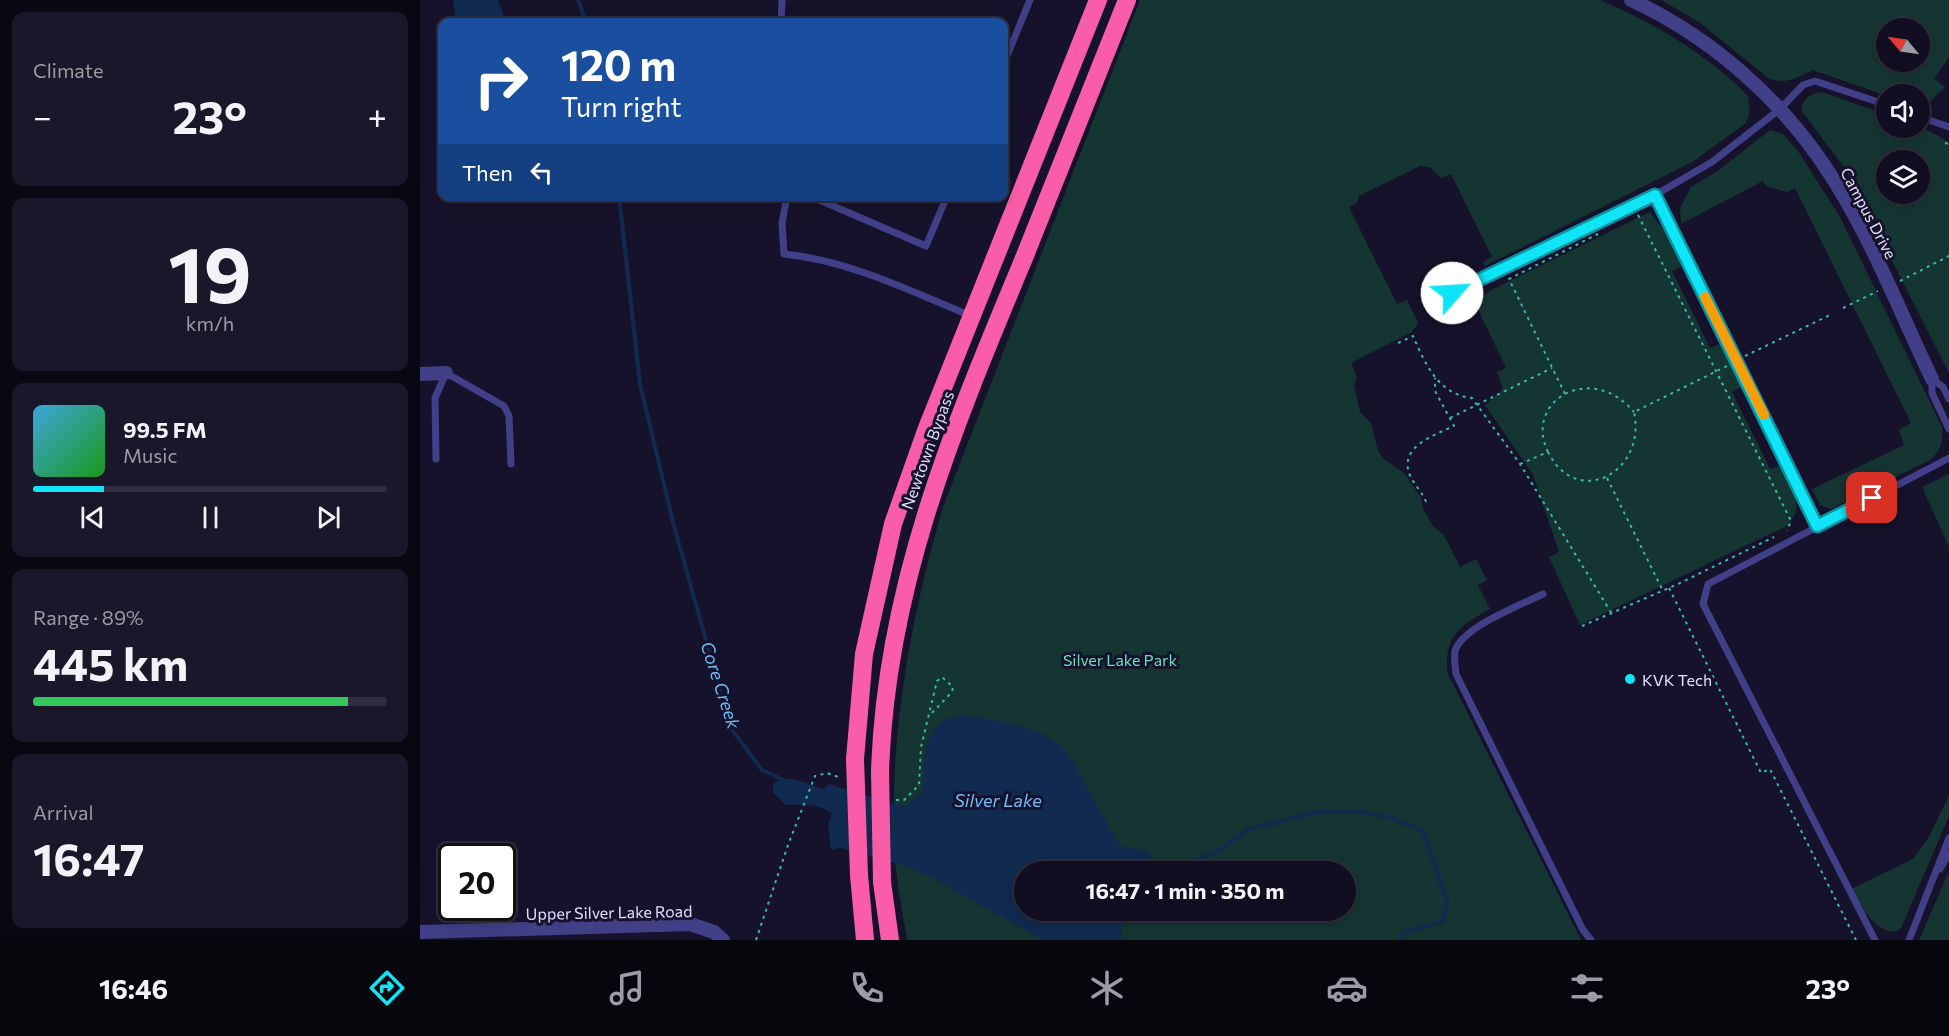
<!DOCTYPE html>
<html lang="en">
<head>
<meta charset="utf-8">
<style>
  :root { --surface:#100e20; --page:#191729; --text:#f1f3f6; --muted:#9c9ca5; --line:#302e3e; --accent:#10e4f7 }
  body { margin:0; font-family:Commissioner,sans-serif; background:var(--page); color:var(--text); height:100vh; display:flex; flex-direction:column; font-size:22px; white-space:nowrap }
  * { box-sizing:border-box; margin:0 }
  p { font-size:20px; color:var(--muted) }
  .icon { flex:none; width:33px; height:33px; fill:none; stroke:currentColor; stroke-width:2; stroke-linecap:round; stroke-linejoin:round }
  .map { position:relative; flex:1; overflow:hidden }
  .details { display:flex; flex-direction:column; gap:12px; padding:12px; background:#090812; width:420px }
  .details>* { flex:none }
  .banner { position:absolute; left:18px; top:18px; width:570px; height:183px; border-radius:12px; box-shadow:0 3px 15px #0003,0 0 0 2px var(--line); background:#1a4fa0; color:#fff; overflow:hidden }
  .needle { width:39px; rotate:299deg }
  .fabs { position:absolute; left:1456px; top:18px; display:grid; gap:12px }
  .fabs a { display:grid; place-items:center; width:54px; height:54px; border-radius:50%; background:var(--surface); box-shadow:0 3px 15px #0003,0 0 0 2px var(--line); font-size:30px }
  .speed { position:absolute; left:18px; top:843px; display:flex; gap:12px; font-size:30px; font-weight:700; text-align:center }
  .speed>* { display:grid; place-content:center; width:78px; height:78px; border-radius:50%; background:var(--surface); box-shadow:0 3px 15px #0003,0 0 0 2px var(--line); line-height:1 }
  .speed .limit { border:3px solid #111; border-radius:9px; background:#fff; color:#111 }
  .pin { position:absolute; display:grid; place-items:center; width:51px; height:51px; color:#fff; margin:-26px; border-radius:12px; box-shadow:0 3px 9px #0006 }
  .me { position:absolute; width:66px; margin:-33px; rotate:64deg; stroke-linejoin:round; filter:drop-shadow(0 0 4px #0008) }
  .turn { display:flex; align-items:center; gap:21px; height:126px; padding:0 24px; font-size:27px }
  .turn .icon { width:78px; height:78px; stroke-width:2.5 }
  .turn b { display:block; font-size:42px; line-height:51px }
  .then { display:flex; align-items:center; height:57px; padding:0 24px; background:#0003; gap:12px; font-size:22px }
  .big { font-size:45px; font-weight:700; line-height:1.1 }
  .details .card { flex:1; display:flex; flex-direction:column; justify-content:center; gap:9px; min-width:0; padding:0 21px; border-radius:12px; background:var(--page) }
  .details .dial { align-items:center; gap:0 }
  .dial b { font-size:78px; line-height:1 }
  .song { display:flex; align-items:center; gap:18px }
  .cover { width:72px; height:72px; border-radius:9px; background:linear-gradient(135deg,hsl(200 70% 55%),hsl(120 70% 35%)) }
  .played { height:6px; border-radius:3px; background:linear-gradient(90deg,var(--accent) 20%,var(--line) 20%) }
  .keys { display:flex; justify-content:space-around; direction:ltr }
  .heat { display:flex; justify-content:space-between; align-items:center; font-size:33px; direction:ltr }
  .charge { height:9px; border-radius:4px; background:linear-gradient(90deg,#34c759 89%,var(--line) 0) }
  .trip { position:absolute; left:594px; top:861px; width:342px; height:60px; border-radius:30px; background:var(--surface); box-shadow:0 3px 15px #0003,0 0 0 2px var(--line); font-weight:700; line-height:60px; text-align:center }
  .menu { display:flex; height:96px; justify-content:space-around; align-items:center; background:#06060d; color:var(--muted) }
  .menu .icon { width:42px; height:42px }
  .menu .current { color:var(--accent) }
  .menu b { font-size:27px; color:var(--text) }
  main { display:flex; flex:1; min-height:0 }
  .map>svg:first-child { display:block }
</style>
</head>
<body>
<main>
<section class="details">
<div class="card"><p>Climate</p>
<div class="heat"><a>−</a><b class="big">23°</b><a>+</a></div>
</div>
<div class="card dial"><b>19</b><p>km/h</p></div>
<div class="card">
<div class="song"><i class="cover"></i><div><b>99.5 FM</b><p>Music</p></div></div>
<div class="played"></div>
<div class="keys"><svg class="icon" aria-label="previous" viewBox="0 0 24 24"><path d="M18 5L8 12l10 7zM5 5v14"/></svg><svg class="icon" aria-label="pause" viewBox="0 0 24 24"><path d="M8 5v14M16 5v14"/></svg><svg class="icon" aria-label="next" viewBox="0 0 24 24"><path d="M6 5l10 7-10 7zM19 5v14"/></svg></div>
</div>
<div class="card"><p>Range · 89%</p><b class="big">445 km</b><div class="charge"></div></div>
<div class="card"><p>Arrival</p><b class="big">16:47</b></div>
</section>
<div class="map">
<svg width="1529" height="940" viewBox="0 0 1529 940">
  <rect width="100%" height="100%" fill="#16122b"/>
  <path fill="#153533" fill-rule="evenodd" d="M720,0H1180C1234,23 1287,54 1328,96L1330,111L1326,123L1274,161L1065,266L1063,262L1072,257L1031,174L1022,178L1009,167L1000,166L939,196L937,203L929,207L977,304L987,300L998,323L992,332L931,363L937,378L934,384L940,412L951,423L958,451L964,459L984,473L1002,499V507L1013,526L1024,535L1040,567L1056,559L1067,580L1058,585L1070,609C1040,626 1025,634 1027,672L1161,940H487C483,913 477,886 475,859C468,739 490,621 523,507ZM604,872H926V910H604Z
    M1241,0H1529V57L1514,79L1525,87L1508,104L1500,105V94L1467,96L1393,70C1377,77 1365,86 1348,78L1279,22ZM1467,28H1500V62H1467Z
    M1402,92L1467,115V128L1500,126L1529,142V373L1426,170L1381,110C1384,98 1389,94 1402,92ZM1467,160H1500V194H1467Z
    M1350,130L1363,134L1380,154L1420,217L1522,427C1524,440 1520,452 1510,460L1411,509L1400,505L1392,489L1484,445L1479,430L1491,423L1375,188L1367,192L1346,186L1343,181L1261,224L1260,208L1271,187L1299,170Z
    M1230,212L1245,232L1261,266L1252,271L1290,348L1300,344L1321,387L1312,392L1350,469L1359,466C1371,487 1387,505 1367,526L1160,625L1129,557L1139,552L1113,475L1065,405L1083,389L1077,372L1086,368L1053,299Z
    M1529,474V547L1502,487Z
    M1529,795V816L1481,928L1476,931C1454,934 1442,905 1431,889L1493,859L1510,835Z
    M1529,871V940H1499Z"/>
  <path fill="#112a50" d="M33,0H78L86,22H36Z
    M541,715C578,721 620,724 648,753L700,846L729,851L732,872H604V910L702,911V940H623L510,877L481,865L421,848L411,850L408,824L412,814C399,803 383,805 366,805L353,793V784C368,771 388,786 404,789L409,784L473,804L488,805L502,792C505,771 500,740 519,724C525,719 534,718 541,715Z"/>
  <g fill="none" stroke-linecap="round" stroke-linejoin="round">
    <path stroke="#112a50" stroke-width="4" d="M158,0L166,22
      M199,196L220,384L253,522L310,727L342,770L366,781
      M772,872V862L798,851L829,829L898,812H940L973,818L1003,831L1027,901L1023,921L983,933L980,940"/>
    <path stroke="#35b9af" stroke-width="2" stroke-dasharray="3 4.5" stroke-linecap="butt" d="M1525,143L1529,144
      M1218,215L1371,521L1367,531
      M1480,281L1529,256
      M1423,308L1458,291
      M978,343L993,336C1005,364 1019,395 1052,398L1100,464L1192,614
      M1325,356L1410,315
      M1145,394L1089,279L1178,234
      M1030,418L1132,368
      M1128,452C1103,401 1171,361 1214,412
      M1100,464L1128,452C1157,510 1227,472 1214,412L1307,366
      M1187,478L1243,591
      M1006,502C1002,491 993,484 989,473C980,446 1015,435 1034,426L1015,391V378
      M1249,588L1341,773L1350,769L1436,940
      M1162,626L1258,584L1354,537
      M476,800H484L499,785L501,747L517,681L522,677L533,687L532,692L510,715
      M336,940L368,845L395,776L407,773L421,778"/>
    <path stroke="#413f88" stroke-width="7" d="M361,22L362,0
      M584,63L610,0
      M1500,117L1529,127
      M1235,195L1397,526
      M367,196L362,223L364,254C431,261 490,291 551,316
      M390,196L506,246L527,196
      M1032,293L1235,195L1292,162L1360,109L1383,85L1395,81L1467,105
      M1512,379V393L1529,429
      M1512,379L1523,387L1529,399
      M16,459L15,398L26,373L84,406L89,416L91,464
      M1123,594C1101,605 1042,627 1035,651C1034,659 1035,667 1036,674L1163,930L1171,940
      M1520,869L1529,854
      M1455,940L1283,604L1288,584L1529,458
      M1489,940L1529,838"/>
    <path stroke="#413f88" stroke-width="14" d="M1211,0C1289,36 1358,96 1406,168C1449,232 1479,310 1512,379
      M0,374L26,373
      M0,932L270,924L294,932L303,940"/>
    <path stroke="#f95daa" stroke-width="18" d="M435,759L444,654L473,524L507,428L678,0
      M460,771C466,586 534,426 604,258C639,172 672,86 707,0
      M439,875L445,940
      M462,882L470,940"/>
    <path stroke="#f95daa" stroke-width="18" d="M435,759L439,875
      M460,771L462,882"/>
  </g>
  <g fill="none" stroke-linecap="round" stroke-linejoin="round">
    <g stroke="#0a94a1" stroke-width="15">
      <path id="route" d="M1032,293L1235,195L1397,526L1452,498"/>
    </g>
    <use href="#route" stroke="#10e4f7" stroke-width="10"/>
    <path stroke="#f59e0b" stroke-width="10" d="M1285,297L1344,415"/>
  </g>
  <circle fill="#10e4f7" stroke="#16122b" stroke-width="2" cx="1210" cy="679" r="6"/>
  <g text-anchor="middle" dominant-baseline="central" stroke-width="6" stroke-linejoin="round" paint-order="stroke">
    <g font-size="16" fill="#e0ddfe" stroke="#16122b">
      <text transform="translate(1449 213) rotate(62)">Campus Drive</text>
      <text transform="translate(507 450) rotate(-70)">Newtown Bypass</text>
      <text transform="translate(189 912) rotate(-1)">Upper Silver Lake Road</text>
    </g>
    <g font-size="16" fill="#6addbe" stroke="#16122b">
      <text x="700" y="659">Silver Lake Park</text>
    </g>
    <g font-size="16" fill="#e0ddfe" stroke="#16122b" text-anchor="start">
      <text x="1222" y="679">KVK Tech</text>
    </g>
    <g font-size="18" font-style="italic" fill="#6fbcfa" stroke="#16122b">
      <text transform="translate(301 685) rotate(72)">Core Creek</text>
      <text x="578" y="800">Silver Lake</text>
    </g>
  </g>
</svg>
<div class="fabs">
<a><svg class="needle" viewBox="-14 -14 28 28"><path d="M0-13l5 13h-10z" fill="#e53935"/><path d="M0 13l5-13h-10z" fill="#9c9ca5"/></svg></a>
<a><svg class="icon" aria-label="sound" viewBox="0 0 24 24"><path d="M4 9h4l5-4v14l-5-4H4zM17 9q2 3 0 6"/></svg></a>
<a><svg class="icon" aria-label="layers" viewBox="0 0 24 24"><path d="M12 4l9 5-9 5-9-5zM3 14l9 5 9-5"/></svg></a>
</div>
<div class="speed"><div class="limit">20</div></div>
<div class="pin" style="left:1452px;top:498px;background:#d93025"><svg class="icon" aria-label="arrive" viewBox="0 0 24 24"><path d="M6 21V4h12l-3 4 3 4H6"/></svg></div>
<svg class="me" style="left:1032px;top:293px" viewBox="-20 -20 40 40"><circle r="19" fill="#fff"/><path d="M0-13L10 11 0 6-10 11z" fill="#10e4f7"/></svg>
<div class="trip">16:47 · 1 min · 350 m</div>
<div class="banner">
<div class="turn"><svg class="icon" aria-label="right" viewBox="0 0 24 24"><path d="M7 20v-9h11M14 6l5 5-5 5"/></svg><div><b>120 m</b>Turn right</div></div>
<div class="then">Then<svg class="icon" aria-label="left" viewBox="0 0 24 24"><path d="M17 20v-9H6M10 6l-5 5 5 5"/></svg></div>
</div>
</div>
</main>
<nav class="menu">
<b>16:46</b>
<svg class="icon current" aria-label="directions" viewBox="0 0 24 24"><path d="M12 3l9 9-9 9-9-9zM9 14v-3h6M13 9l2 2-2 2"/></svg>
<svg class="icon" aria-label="music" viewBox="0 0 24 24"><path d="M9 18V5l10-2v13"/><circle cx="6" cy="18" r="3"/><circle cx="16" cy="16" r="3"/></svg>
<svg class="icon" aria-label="phone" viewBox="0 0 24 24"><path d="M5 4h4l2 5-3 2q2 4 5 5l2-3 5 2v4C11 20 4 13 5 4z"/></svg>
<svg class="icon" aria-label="climate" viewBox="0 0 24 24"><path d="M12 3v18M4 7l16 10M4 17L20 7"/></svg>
<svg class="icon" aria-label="car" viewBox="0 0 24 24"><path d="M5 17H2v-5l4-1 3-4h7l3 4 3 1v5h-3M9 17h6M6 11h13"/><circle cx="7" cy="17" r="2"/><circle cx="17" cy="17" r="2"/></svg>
<svg class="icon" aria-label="filters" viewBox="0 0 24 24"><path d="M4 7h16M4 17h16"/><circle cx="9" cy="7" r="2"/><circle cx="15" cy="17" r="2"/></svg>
<b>23°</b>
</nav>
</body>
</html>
